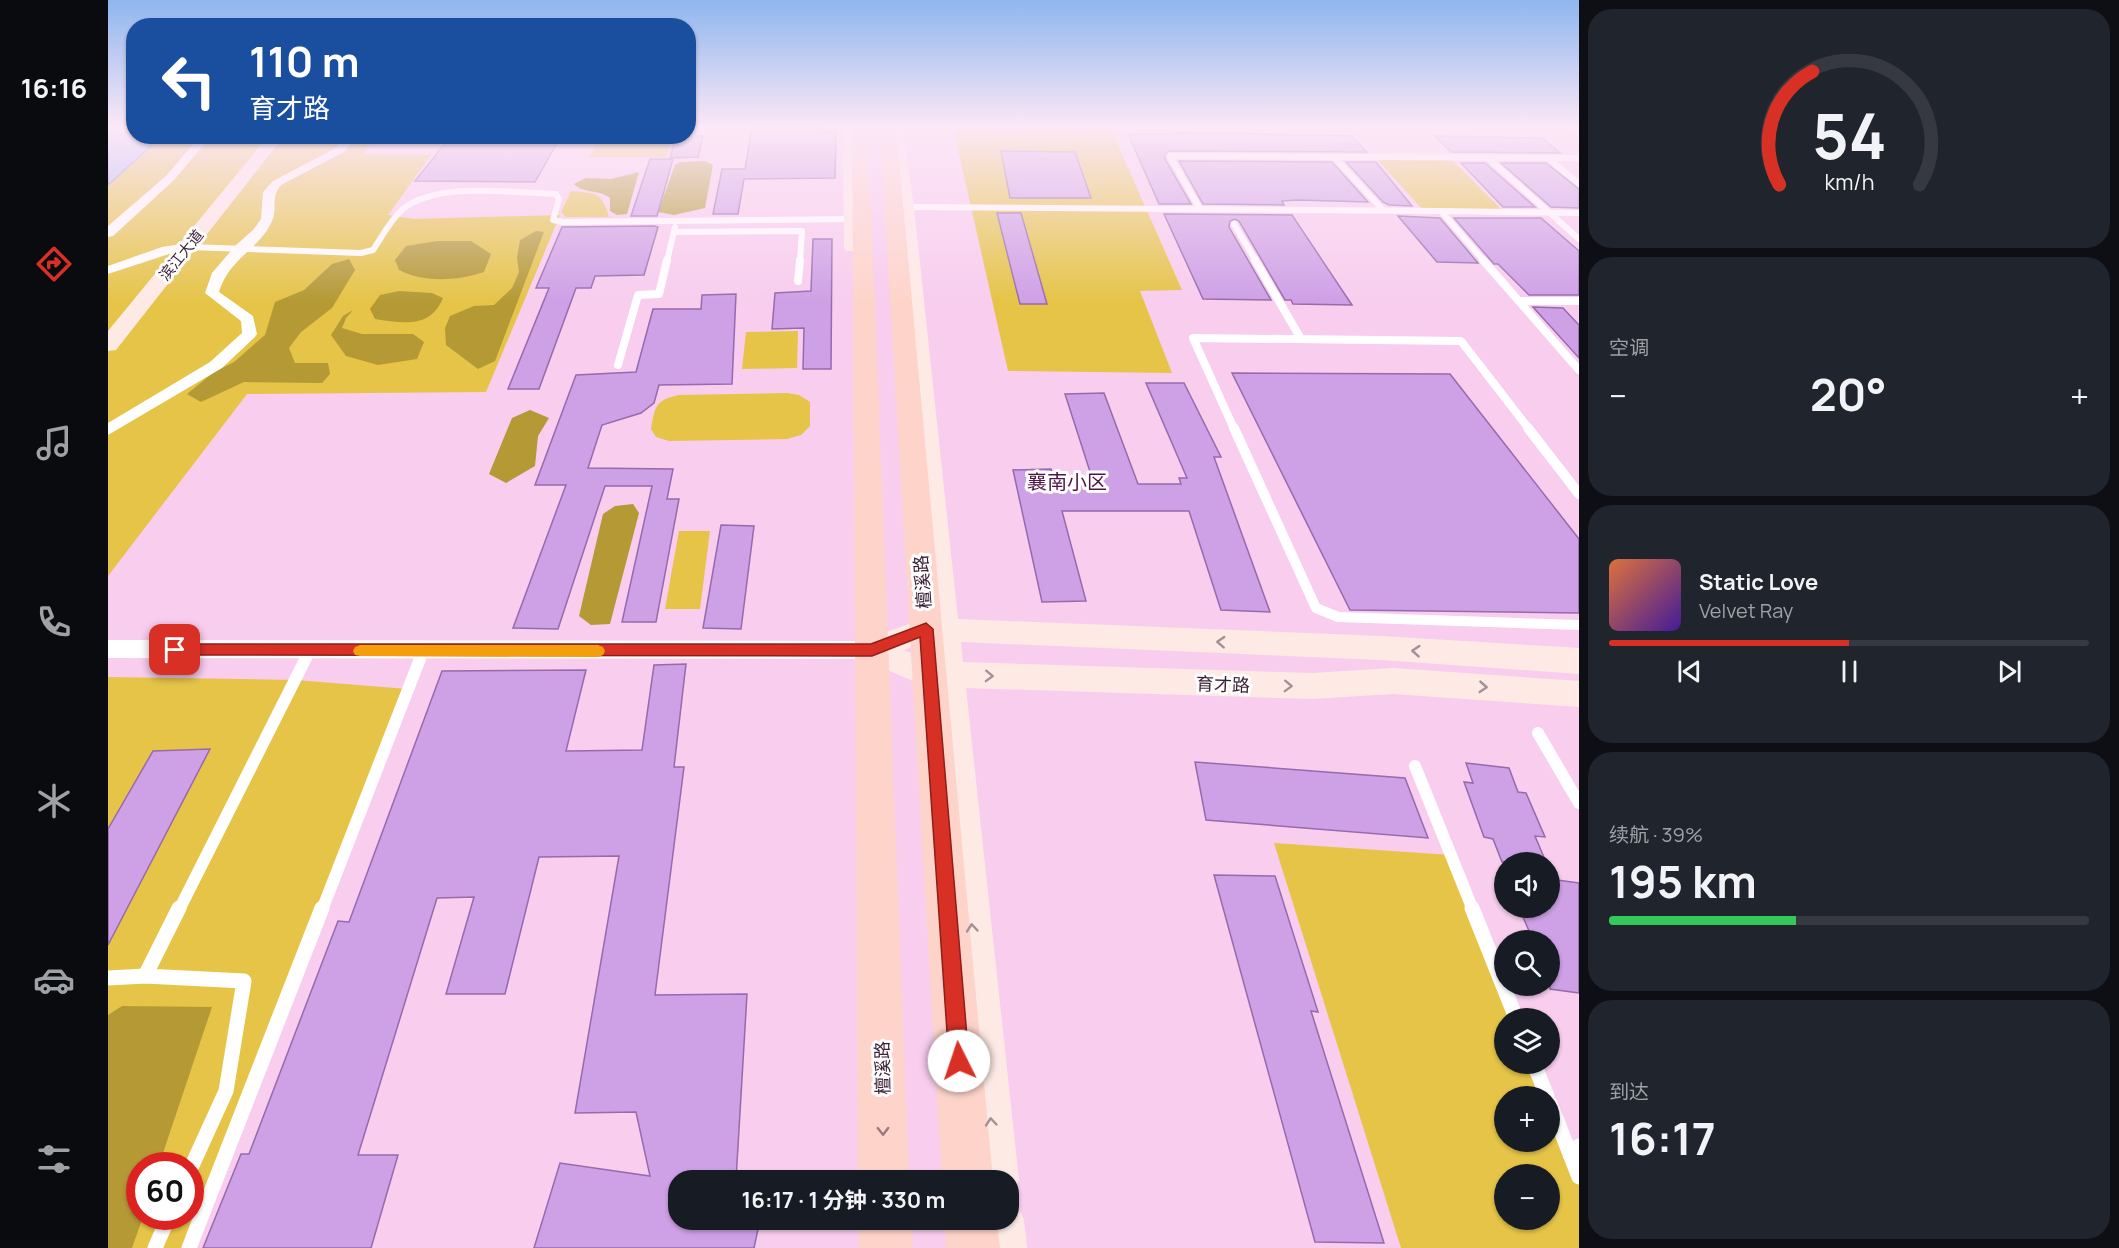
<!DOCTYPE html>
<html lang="zh">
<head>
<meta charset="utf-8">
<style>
  :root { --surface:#171b24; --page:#20242c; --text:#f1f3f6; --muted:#9ea1a6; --line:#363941; --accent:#d93025 }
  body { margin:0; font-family:Manrope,"Noto Sans SC",sans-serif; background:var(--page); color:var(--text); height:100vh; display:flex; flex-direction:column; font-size:22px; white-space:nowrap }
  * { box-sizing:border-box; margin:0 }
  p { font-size:20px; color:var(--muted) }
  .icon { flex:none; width:33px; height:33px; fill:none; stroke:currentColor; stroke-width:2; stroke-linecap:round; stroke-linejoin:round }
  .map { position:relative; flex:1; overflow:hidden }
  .details { display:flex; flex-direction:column; gap:9px; padding:9px; background:#0d0f14; width:540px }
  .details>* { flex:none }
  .guide { position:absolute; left:18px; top:18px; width:570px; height:126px; border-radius:24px; box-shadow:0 2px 4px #0004; background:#1a4fa0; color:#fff; overflow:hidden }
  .controls { position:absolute; left:1386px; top:852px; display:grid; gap:12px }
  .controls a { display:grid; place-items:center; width:66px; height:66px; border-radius:50%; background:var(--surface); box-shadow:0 2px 4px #0004; font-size:30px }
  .speed { position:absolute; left:18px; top:1152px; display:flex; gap:12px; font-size:30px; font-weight:700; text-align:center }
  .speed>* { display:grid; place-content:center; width:78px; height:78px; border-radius:50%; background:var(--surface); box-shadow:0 2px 4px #0004; line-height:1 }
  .speed .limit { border:9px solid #d22; background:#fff; color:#111 }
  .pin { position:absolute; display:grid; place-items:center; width:51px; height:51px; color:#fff; margin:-26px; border-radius:12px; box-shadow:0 3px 9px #0006 }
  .me { position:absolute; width:66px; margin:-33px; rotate:356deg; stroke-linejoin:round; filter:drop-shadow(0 0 4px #0008) }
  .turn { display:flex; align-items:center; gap:21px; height:126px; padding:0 24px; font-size:27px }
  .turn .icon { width:78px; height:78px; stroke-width:2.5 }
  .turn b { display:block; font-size:42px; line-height:51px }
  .big { font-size:45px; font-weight:700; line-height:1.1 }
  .details .widget { flex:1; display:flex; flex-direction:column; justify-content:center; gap:9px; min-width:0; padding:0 21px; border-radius:24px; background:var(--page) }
  .details .dial { align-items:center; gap:0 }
  .dial svg { height:156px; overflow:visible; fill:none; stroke:var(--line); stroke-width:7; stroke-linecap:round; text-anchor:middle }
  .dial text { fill:var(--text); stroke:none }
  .song { display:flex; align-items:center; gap:18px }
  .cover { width:72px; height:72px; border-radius:9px; background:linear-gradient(135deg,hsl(20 70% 55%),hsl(260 70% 35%)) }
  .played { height:6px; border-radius:3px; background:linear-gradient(90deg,var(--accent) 50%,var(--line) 50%) }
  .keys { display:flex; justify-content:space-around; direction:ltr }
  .heat { display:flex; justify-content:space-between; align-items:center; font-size:33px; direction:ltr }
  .charge { height:9px; border-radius:4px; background:linear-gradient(90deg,#34c759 39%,var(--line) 0) }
  .trip { position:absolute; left:560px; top:1170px; width:351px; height:60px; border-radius:24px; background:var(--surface); box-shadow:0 2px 4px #0004; font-weight:700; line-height:60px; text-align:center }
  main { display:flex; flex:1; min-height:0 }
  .tab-bar { display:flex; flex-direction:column; width:108px; justify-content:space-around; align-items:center; background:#090b0e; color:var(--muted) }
  .tab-bar .icon { width:42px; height:42px }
  .tab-bar .selected { color:var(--accent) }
  .tab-bar b { font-size:27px; color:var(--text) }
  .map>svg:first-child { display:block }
</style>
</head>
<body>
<main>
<nav class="tab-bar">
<b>16:16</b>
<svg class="icon selected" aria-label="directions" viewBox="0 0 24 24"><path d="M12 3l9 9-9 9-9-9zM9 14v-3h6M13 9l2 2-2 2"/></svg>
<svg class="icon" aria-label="music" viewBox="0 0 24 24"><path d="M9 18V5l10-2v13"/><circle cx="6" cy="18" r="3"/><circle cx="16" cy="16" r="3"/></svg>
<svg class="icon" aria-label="phone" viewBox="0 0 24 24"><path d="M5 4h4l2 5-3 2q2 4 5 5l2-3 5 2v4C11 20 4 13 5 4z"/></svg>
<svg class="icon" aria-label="climate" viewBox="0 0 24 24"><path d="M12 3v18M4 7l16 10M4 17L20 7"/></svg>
<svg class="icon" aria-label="car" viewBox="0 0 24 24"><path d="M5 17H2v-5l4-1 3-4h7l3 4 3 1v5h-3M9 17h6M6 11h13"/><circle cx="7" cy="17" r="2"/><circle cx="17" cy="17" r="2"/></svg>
<svg class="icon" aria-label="filters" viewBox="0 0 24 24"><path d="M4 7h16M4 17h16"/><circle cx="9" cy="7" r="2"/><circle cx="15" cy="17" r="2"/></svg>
</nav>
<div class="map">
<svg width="1471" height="1248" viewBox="0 0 1471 1248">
  <rect width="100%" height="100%" fill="#f8cdee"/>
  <path fill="#e5c447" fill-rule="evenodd" d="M845,127H1002L1074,290L1032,291L1064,373L900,371Z
    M494,136H564V137L558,157H481Z
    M53,137H267L254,155H323L280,215L306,219L452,215L378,392L139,394L0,576V185Z
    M1267,157L1342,158L1396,212L1316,211Z
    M463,191C488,193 494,192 501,217H458L453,212Z
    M690,331L689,368L634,369L638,332Z
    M679,393L691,395L702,402V426L693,435L679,439L561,441L548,437L543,429C547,407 547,400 571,395Z
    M571,531H602L592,609H557Z
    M0,677L187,680L300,689L88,1248H0ZM32,1166H82V1216H32Z
    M1166,843L1343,855L1408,1018H1396V1064H1426L1439,1096H1396V1142H1442V1103L1471,1177V1248H1293ZM1396,1174H1442V1220H1396Z"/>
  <path fill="#b49935" d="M597,161L605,165L597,208L566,215L550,212L567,165L572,162Z
    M531,172L519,214L509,215L502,211V198C491,189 476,194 466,184L478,178L503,179Z
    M428,231L436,232L387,361L370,369L338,345L337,328L342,316L366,306L386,305L404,288L411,272L409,258L412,240Z
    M329,241H363L383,254L376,272C350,281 316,283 291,270L287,260L298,246Z
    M241,259L247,270L224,308L193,332L181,348L187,363H220L222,374L214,383L136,382L93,402L79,394L106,372L126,362L157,335L167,302L196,290L224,264Z
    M291,291L324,293L335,298C322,329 295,323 267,319L262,309L272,295Z
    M245,310L238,318L234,328L254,334H305L316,342L309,359L270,365L238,356L223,335L235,316Z
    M422,410L441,418L430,436L427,466L398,483L381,474L404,418Z
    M525,504L531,513L502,624L483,625L471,616L495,514L507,506Z
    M14,1006L104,1007L51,1165L32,1166V1216L35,1217L24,1248H0V1015Z"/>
  <path fill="#aab9f8" stroke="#888abd" stroke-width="1.5" d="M0,127H25L26,136L53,137L0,185Z"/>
  <path fill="#cea0e6" stroke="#966aac" stroke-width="1.5" d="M644,127H712L711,131H728L727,178L636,179L630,214H605L614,169H637Z
    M1068,132L1244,136L1259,152L1061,151L1057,154V159L1083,204H1051L1020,134H1069Z
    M343,136H453L427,182L307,181Z
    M568,136H595L590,157L562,158Z
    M1327,136L1434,138L1452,153L1343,152Z
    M893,151L967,152L983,198H902Z
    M542,159H565L549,216H523Z
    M1071,161L1224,162L1260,202L1190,200L1174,201L1176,205L1095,204Z
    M1238,162H1268L1304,206L1281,205L1275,202Z
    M1353,163H1377L1427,207H1395Z
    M1393,163H1438L1471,189V208L1443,207Z
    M889,213H913L939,304H912Z
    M1056,214L1184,215L1244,305L1185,304L1183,300H1177L1131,221L1127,219L1122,221L1121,227L1163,300L1095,299Z
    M1290,216L1332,218L1370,263L1329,262Z
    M1346,218H1433L1471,251V295H1421L1390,264H1386Z
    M546,226L550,227L536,275L487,276L483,288H468L431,389H400L441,288H428L454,227Z
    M705,239H724L723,369H695L696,328L664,329L667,293L703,291Z
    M628,294L624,384L551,385L546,403L533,413L494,425L480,468L565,469L559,499H571L548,622H514L544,486H497L450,629L405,628L458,485H427L468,375L528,372L545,309H593L594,295Z
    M1425,307L1455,308L1471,325V358Z
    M1124,373L1342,374L1471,539V613L1242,610Z
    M1038,383H1076L1113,457H1106L1162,612L1113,610L1081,511H954L978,601L934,602L905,470L943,469L947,484H986L957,394L996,393L1030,484H1073L1071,478H1079Z
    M613,525L646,526L633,629L595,628Z
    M578,664L566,767H576L547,995L639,994L628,1180H570V1220H652L646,1248H426L452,1163L542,1176L528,1112L467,1113L511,856L431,857L397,994H338L366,897L329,898L250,1155H290L263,1248H95L133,1154H141L230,921L241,922L334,671L478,670L458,751L534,750L546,665Z
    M102,749L0,945V829L45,751Z
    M1087,762L1297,778L1320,838L1098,820Z
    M1358,763L1401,768L1410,792L1418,793L1437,837L1427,836L1438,862H1394L1385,839L1376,837L1356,782L1365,783Z
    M1106,875L1167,876L1210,1012L1203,1011L1276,1243L1207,1242Z
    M1442,879L1471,883V993L1442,989V940H1425L1411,908H1442Z"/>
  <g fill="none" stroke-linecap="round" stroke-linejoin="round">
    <path stroke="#fff" stroke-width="6" d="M1467,127L1471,131
      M1226,157L1276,211
      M1380,158L1471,239
      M1440,158L1471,184
      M794,207L1333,211L1376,261
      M1092,209L1062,156L1471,158
      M1333,211L1471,213
      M1126,224L1148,261
      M566,232L694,231L692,261
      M80,247L253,253L265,250C274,237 282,220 295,209C330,181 405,193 448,194L451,199L445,220L455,222L750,219
      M559,261L567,227"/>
    <path stroke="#fff" stroke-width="8" d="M1147,260L1193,339
      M1375,260L1471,370
      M690,281L692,260
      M1411,301H1471
      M510,365L530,295L551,294L559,260
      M1126,429L1085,338L1353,341L1421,429"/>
    <path stroke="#fff" stroke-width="10" d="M1126,428L1208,608L1230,617L1471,625
      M1420,428L1471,494"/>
    <path stroke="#fff" stroke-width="12" d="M1430,733L1471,803
      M1307,766L1365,910
      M71,910L202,650
      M214,910L315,651"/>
    <path stroke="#fff" stroke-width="15" d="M1364,908L1408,1018
      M37,976L71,908
      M0,978L37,976L136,981L118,1091L82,1170
      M1426,1064L1439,1096
      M1442,1103L1471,1177
      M1462,1155L1471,1146
      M47,1248L61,1216
      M81,1248L214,908"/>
    <path fill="#fff" fill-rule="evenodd" d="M92,136H103L66,180L5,236L0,237V226L58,176Z
      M164,136H210L205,139L167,142L162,139Z
      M232,136H243L245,140L236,152L173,185C162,198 170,208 164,221C152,249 121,258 111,292L145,316L149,334L147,337L114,368L0,435V423L102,362L134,333L133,321L97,293L104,273L128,245L145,230L153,219L155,192L165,181L228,148L234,140Z
      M80,243L87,247L85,250L61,254L0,274V266L54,247Z
      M0,640L764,641L772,644L775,650L772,656L764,659L0,658Z"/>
    <path fill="#feeae5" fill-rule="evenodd" d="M735,127H751L754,247L752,251H738L736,247Z
      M778,127H794L806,207L850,619L1273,636L1471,648V674L1273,660L853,642L855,662L1204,673L1285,668L1471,681V707L1285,694L1204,699L858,688L911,1180L904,1196L900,1198V1180H865L826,687L810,683L753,659L749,650L753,641L820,617L788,207ZM820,641H822L824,661L796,650Z
      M160,136H176L8,350L0,351V331Z
      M900,1199L909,1203L916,1220L919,1248H871L868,1220H900Z"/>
    <path fill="#fed4ca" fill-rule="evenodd" d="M744,127H760L801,1180H750Z
      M772,127H788L885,1180H834Z
      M751,1220H803L805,1248H751Z
      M837,1220H889L892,1248H838Z"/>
  </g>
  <defs><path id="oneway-chevron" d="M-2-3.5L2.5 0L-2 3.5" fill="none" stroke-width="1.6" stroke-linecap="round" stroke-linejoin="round" transform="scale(1.5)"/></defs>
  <g stroke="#a58e95">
    <use href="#oneway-chevron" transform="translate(1113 642) rotate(-177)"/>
    <use href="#oneway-chevron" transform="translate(1308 651) rotate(-176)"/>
    <use href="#oneway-chevron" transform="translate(881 676) rotate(2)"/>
    <use href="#oneway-chevron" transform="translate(1180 686) rotate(2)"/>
    <use href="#oneway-chevron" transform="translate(1375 687) rotate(4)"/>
    <use href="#oneway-chevron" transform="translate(864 928) rotate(-95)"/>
    <use href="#oneway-chevron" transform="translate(883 1122) rotate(-95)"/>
  </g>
  <use stroke="#9c797f" href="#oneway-chevron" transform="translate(775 1131) rotate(89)"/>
  <linearGradient id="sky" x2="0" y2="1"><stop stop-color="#8fb6ee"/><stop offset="0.42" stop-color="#fce8f7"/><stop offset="1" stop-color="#fce8f7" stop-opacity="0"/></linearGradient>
  <rect width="1471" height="302" fill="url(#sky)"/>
  <path fill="#d93025" stroke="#8d1f18" stroke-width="1.5" d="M818,623L825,629L861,1061L858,1068L851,1071L844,1068L841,1061L812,637L764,656H748L67,655L62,653L60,650L62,646L67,644H763Z"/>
  <path fill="#f59e0b" d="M252,645H490L495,647L497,651L495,655L490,657L252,656L247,655L245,651L247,647Z"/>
  <g text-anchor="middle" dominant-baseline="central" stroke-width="6" stroke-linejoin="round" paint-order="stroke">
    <g font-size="15" fill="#391e34" stroke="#fdfdfd">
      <text transform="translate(73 255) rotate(-51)">滨江大道</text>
    </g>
    <g font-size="18" fill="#391e34" stroke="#fdfdfd">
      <text transform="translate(814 582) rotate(-94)">檀溪路</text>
      <text transform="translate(1115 684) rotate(2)">育才路</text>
      <text transform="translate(774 1068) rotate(-91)">檀溪路</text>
    </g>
    <g font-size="20" fill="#501547" stroke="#fdfdfd">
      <text x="959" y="481">襄南小区</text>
    </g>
  </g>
</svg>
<div class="controls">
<a><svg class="icon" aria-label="sound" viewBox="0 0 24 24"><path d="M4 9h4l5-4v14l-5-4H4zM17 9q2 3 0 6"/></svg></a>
<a><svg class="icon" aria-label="search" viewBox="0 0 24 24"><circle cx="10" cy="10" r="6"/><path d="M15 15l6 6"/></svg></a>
<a><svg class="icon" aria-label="layers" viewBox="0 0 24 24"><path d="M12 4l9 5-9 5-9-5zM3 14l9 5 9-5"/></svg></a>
<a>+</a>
<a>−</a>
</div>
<div class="speed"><div class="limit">60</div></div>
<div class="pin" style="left:67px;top:650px;background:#d93025"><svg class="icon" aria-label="arrive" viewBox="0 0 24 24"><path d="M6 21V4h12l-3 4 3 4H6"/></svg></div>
<svg class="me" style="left:851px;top:1061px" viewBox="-20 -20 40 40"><circle r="19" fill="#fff"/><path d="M0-13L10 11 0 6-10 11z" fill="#d93025"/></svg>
<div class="trip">16:17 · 1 分钟 · 330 m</div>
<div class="guide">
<div class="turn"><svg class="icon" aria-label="left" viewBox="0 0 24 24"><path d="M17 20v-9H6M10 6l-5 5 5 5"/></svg><div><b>110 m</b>育才路</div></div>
</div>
</div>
<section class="details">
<div class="widget dial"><svg viewBox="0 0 100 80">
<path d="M14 69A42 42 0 1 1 86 69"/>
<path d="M14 69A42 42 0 0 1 31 11" stroke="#d93025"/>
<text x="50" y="56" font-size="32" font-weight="700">54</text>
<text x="50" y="72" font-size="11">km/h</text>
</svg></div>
<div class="widget"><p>空调</p>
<div class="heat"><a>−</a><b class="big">20°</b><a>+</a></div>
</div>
<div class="widget">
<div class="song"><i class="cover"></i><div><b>Static Love</b><p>Velvet Ray</p></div></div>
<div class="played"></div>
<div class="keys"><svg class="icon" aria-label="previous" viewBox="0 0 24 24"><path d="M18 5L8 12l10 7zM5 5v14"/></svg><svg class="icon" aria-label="pause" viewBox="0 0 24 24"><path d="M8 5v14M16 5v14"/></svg><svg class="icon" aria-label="next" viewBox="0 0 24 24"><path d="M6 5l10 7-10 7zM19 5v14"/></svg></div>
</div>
<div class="widget"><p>续航 · 39%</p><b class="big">195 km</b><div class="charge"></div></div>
<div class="widget"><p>到达</p><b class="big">16:17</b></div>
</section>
</main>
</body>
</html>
